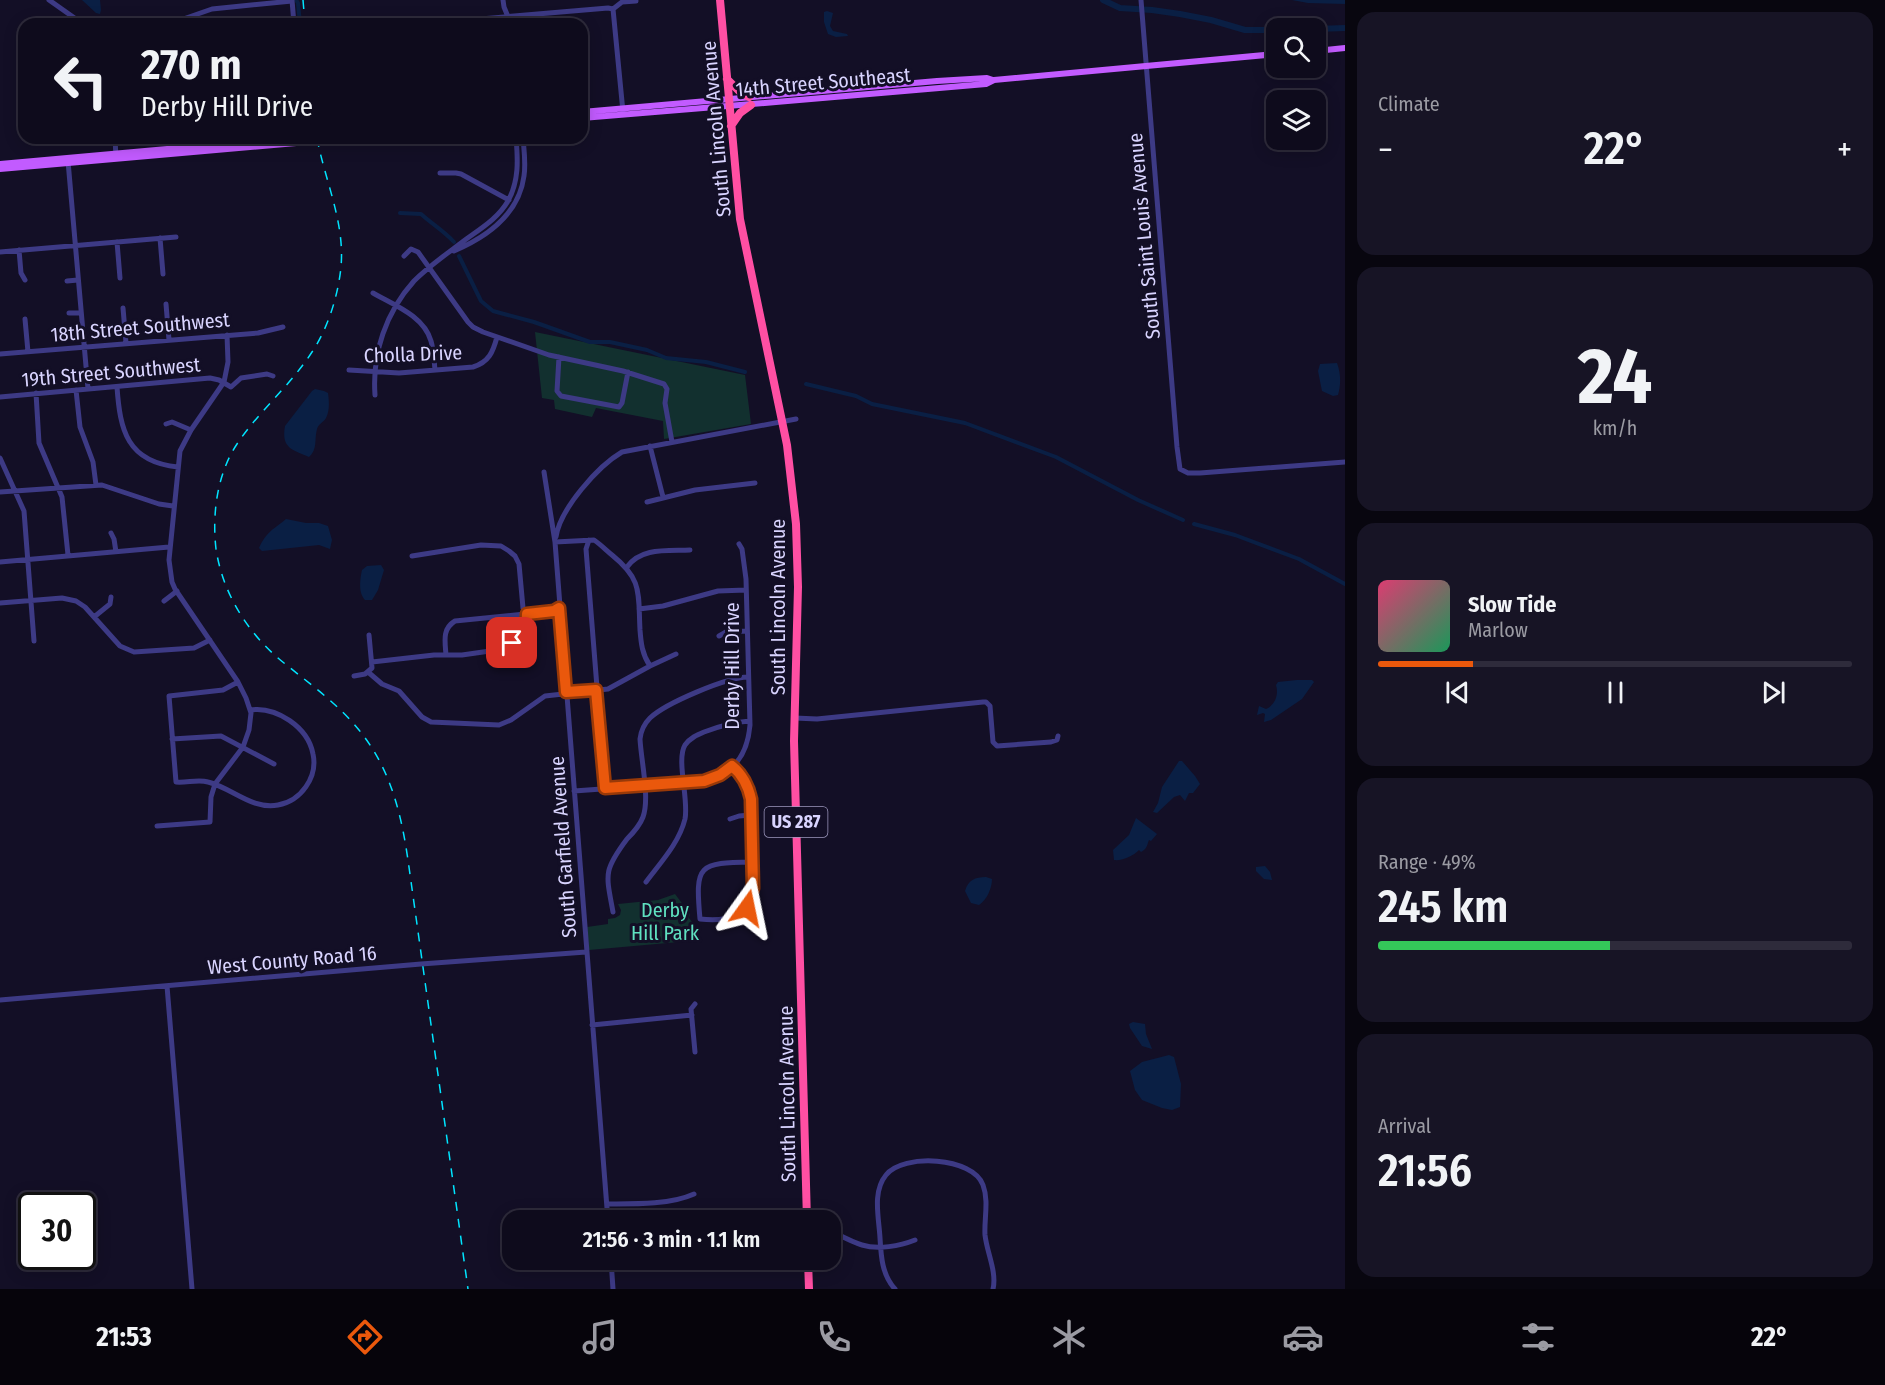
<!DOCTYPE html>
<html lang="en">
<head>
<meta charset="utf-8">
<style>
  :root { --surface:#0e0b1c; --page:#171425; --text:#f1f3f6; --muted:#9b9ba3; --line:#2e2b3b; --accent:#ea580c }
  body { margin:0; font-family:"Fira Sans Condensed",sans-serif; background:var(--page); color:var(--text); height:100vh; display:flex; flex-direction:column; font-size:22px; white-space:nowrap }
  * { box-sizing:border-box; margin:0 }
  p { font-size:20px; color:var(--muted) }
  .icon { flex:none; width:33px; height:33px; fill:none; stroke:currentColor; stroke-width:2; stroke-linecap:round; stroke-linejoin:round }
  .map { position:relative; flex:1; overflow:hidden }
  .sheet { display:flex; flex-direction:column; gap:12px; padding:12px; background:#08060f; width:540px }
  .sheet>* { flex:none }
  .guide { position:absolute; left:18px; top:18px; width:570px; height:126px; border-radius:18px; box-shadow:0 3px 15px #0003,0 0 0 2px var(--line); background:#0e0b1c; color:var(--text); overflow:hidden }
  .tools { position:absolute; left:1266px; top:18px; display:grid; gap:12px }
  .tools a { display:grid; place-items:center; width:60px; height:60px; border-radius:12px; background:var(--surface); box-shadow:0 3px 15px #0003,0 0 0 2px var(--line); font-size:30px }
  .speed { position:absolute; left:18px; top:1192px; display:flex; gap:12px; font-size:30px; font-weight:700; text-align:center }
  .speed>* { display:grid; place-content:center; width:78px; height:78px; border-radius:50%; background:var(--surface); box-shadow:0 3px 15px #0003,0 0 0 2px var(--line); line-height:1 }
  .speed .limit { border:3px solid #111; border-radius:9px; background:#fff; color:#111 }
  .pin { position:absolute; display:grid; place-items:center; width:51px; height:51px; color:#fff; margin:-26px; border-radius:12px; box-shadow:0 3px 9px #0006 }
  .me { position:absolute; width:66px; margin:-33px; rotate:12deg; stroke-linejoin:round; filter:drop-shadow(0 0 4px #0008) }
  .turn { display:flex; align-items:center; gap:21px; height:126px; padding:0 24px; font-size:27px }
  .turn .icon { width:78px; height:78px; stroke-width:2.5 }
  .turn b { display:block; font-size:42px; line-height:51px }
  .big { font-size:45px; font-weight:600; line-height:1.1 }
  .sheet .tile { flex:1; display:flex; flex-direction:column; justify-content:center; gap:9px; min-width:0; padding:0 21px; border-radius:18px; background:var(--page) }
  .sheet .dial { align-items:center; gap:0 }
  .dial b { font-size:78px; line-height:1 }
  .song { display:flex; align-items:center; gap:18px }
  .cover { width:72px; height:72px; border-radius:9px; background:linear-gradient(135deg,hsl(340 70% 55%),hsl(150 70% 35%)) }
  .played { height:6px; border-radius:3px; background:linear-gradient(90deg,var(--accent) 20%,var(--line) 20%) }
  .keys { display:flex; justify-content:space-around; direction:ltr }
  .heat { display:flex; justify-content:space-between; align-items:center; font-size:33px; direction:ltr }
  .charge { height:9px; border-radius:4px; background:linear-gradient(90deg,#34c759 49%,var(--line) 0) }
  .trip { position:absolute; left:502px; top:1210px; width:339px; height:60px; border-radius:18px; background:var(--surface); box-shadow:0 3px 15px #0003,0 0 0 2px var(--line); font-weight:600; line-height:60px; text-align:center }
  .tabs { display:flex; height:96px; justify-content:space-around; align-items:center; background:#06040b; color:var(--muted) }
  .tabs .icon { width:42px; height:42px }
  .tabs .on { color:var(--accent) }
  .tabs b { font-size:27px; color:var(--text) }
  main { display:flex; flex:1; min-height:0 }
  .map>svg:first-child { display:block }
</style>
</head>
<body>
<main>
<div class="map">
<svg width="1345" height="1289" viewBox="0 0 1345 1289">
  <rect width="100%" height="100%" fill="#130f26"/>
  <path fill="#12302f" d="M535,332L745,375L751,424L664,439L663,421L596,408L592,417L555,409L554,400L542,398Z
    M675,894L690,914L689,918L692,922L689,925L690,941L589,950L587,927L608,924V919L615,918L620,915L621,910L618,904L658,900Z"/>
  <path fill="#0a1f44" d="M82,0H100L101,10L100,14L96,13Z
    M1292,0H1345V4L1308,3Z
    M827,11L833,13L830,26L833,31L847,34L848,36L836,37L828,34L824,22V12Z
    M1337,363C1341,374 1341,384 1338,395L1333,396L1322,391L1318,371L1320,364Z
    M315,389L324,391L328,393C329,400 330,411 326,418C323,423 319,423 317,429C314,440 318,449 309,457C292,450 281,448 285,426L312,391Z
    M286,519L306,523H319L328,526L332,540L330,549L319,545L262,551L259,548C267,531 273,530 286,519Z
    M381,565L384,570L378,590L372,600H365C358,593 360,579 362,570L367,566Z
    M1297,680H1312L1314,682L1302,699L1271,720L1264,722L1265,714L1263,713L1257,715L1259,706L1266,709C1275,705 1279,695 1276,685L1278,682Z
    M1179,761H1182L1195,776L1200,784L1193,793H1189L1185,801L1180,795L1174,797L1157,813L1153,812L1158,803L1162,787Z
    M1136,818L1157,834L1151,841L1149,840C1147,845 1147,849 1141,852L1139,850C1133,856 1123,861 1114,860L1113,850L1129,835Z
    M1265,866L1270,872L1272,880L1264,879L1256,871V867Z
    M986,877L992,879C992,888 987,900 979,905L971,903L965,891C968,880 975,877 986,877Z
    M1133,1022L1145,1024L1146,1034L1152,1049L1142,1046L1130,1028L1129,1024Z
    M1169,1055L1174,1057L1181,1084L1180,1107L1172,1110L1162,1108L1142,1100L1135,1090L1130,1071L1142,1062Z"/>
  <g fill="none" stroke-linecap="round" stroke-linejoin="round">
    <path stroke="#0a1f44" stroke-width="4" d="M296,0L298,3L300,24
      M400,213L421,214C432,224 444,231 454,242
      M459,256L481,301L493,311L534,322L590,342H610L647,350L666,358L706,362L745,372
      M806,384L856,396L872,404L965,423L1056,457L1138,500L1183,520
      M1194,524L1235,535L1299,559L1345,584"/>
    <path stroke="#0a1f44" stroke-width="6" d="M1103,0L1120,8L1152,10L1180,14L1211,20L1245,30H1276
      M1316,29L1345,28"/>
    <path stroke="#3d3a85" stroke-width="5" d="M49,0L83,24
      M292,0L294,24
      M503,0L504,7L511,24
      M1141,0L1177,447L1180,469L1188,473H1200L1345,462
      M613,9L623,112
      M613,9L622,2L636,1
      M169,24L212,9L292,1
      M421,24L608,8L613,9
      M115,138L116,158
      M68,161L88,389
      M440,173H456L461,174L509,200
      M160,238L163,274
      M117,242L120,278
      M19,250L21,273L25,280
      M454,251C487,237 519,214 524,176C526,163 524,150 523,138
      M0,252L176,237
      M404,256L411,249L418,252L468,322L473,327L483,332L549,355L623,371L664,384L667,389L665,403L672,442
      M67,281L78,280
      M373,293C394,305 424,316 431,341C434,351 434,361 435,370
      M166,304L169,340
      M123,308L126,343
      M69,313H81
      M25,319L28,352
      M0,354L258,333L283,327
      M559,357L557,391L561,396L619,407L622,403L628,372
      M349,370L399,373L473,367C489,362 493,352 497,337
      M117,387C120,430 127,462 178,467
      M76,390L80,427L93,462L96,485
      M36,393L39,443L62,497L68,555
      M375,395C372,353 386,312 414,281C428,267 445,255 461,243C478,230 497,220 508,201C519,181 518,160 516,138
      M0,397L210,378L219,380L231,387L241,378L267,374L273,376
      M166,424L172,422L191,430
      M650,446L663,497
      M0,458L24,511L34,641
      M544,472L555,542L608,1221
      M0,492L102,485L159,504L173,506
      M647,502L695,490L755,483
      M111,533L114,539L116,552
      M556,537C560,509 598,466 622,452L796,419
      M589,540L586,549L605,788
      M555,542L594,540C600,544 606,550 612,555C643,580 638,593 640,630C641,643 642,654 650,666
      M0,562L169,547
      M627,567C641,547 668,551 690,550
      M164,601L177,591
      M0,603L62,598L76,601L85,607L120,646L134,652L194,648L210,640
      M639,609L663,606L718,591L746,590
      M94,617L110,604L111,597
      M719,636L726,632L747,631
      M446,655C445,641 442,629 455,621L554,611L559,608
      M372,662L434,655H462L497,650L506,647L527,632V614L523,608L519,564L515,556L509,551L501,546L481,545L412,556
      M368,672L382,684L399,691L422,717L431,722L499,725L511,720L545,696L608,689L650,666L676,654
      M354,676L365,674L372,668L369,635
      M238,682L223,690L169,696L176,782C187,783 198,779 208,782C232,788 252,810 278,805C301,801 318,777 313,754C308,727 276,706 250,710
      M795,718L817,719L983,702H986L990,706L993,742L997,746L1051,742L1057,740L1058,736
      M172,739L221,736L274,764
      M732,766C748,779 752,795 751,815L753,888C750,917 726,922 700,919C695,864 698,863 753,862
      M574,791C602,789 630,787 657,785C703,781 745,783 750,725L746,579L742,549L739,544
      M730,819L739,816L751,815
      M157,826L210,822L211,797L215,784L243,747L249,730L251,713L246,698L238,682L175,589L172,582L169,560L180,451L191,430L224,382L228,362L227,335
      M646,882C661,862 679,843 685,819C689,799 676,760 685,745C690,738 697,735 704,732C720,726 733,722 750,721
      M613,912C606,874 603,871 627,839C633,833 640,825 643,817C650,798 641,760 640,739C641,730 644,724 650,718C666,703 727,677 748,677
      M167,986L192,1289
      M0,1000L421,964L586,952
      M695,1004L691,1009L695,1052
      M592,1025L692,1015
      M607,1204C633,1204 670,1205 694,1194
      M831,1231C841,1236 852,1242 862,1245C878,1250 900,1246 915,1240
      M611,1260L613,1289
      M895,1289C882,1275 881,1256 880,1238C879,1218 872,1192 886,1175C903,1153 973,1157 983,1185C989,1201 984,1219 985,1235C987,1253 997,1272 993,1289"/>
    <path stroke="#c25bff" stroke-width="6" d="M1316,51L1345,48
      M582,112L937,81L987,78L993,80
      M582,118C717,107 851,96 986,84L994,80L1276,54
      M0,164L289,138
      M0,169L353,138"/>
    <path stroke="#ff4fa3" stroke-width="8" d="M720,0L740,219L787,445L796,524L798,587L794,741L807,1221
      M727,79L739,91L749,97
      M731,126L740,113L751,105
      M808,1260L809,1289"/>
    <path stroke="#00e5ff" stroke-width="1.5" stroke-dasharray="9 8" stroke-linecap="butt" d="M303,0L305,24
      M317,138C325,181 345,222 341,267C338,296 328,328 312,352C290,386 259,411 237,444C217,474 212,514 216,549C223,595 249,635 284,663C310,684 338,704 359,730C390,768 401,812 408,860L468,1289"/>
  </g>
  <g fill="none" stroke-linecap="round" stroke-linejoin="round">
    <g stroke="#983908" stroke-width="15">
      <path id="route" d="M512,643L526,632L527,614L554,611L559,608L566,692L596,690L605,788L704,781L720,775L732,766C743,775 748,785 751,799L753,888L747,908"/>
    </g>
    <use href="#route" stroke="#ea580c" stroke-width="10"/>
  </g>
  <g text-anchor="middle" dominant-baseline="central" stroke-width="6" stroke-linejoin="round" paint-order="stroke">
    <rect fill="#130f26" stroke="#9e99be" stroke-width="1.5" x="764.5" y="807" width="63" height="30" rx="4.5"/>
    <g font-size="18" font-weight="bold" fill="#d9d4ff">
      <text x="796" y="822">US 287</text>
    </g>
    <g font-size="20" fill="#d9d4ff" stroke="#130f26">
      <text transform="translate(823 82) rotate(-5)">14th Street Southeast</text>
      <text transform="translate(716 129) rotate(-95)">South Lincoln Avenue</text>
      <text transform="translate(1144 236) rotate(-95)">South Saint Louis Avenue</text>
      <text transform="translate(140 327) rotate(-5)">18th Street Southwest</text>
      <text transform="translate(413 354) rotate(-2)">Cholla Drive</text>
      <text transform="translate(111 372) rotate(-5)">19th Street Southwest</text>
      <text transform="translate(778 607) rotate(-90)">South Lincoln Avenue</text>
      <text transform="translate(732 666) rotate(-90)">Derby Hill Drive</text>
      <text transform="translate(563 847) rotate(-94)">South Garfield Avenue</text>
      <text transform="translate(292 960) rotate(-5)">West County Road 16</text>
      <text transform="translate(787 1094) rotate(-91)">South Lincoln Avenue</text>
    </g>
    <g font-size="20" fill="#5fe0c0" stroke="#130f26">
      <text x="665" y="910">Derby<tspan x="665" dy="23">Hill Park</tspan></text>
    </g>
  </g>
</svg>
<div class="tools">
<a><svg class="icon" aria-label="search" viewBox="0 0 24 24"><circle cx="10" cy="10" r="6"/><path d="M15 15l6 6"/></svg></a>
<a><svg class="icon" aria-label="layers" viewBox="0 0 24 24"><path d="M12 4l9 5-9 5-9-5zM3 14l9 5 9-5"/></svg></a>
</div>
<div class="speed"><div class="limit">30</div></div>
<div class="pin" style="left:512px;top:643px;background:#d93025"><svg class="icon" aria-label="arrive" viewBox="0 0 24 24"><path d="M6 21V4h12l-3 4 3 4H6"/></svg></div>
<svg class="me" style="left:747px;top:908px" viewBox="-20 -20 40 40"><path d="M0-17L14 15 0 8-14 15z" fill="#ea580c" stroke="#fff" stroke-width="4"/></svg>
<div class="trip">21:56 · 3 min · 1.1 km</div>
<div class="guide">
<div class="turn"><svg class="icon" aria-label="left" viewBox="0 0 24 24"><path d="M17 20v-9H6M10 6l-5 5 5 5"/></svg><div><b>270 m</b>Derby Hill Drive</div></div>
</div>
</div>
<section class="sheet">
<div class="tile"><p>Climate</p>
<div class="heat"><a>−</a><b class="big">22°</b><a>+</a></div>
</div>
<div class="tile dial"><b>24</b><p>km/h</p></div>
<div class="tile">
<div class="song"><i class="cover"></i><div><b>Slow Tide</b><p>Marlow</p></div></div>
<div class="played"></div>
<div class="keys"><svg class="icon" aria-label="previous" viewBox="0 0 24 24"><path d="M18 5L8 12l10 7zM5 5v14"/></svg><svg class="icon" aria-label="pause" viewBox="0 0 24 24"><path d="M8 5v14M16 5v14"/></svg><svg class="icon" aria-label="next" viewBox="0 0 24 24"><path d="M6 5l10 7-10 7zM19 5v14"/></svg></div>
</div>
<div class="tile"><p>Range · 49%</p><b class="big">245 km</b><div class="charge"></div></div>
<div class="tile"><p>Arrival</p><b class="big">21:56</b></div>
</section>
</main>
<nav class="tabs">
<b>21:53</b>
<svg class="icon on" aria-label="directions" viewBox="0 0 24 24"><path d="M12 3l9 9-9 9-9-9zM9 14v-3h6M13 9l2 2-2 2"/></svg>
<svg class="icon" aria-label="music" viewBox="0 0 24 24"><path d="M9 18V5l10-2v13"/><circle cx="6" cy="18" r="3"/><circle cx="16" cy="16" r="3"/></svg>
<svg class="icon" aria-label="phone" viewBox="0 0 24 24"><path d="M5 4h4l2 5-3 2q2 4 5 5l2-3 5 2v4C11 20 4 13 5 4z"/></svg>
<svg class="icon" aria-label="climate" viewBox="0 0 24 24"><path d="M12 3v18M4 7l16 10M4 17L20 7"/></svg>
<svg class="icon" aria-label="car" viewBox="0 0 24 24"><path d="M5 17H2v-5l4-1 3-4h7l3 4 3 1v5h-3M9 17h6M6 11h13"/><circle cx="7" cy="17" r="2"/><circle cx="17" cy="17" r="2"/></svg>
<svg class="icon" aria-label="filters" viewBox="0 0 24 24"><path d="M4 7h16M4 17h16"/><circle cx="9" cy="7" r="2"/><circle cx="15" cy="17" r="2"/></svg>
<b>22°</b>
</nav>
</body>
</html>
